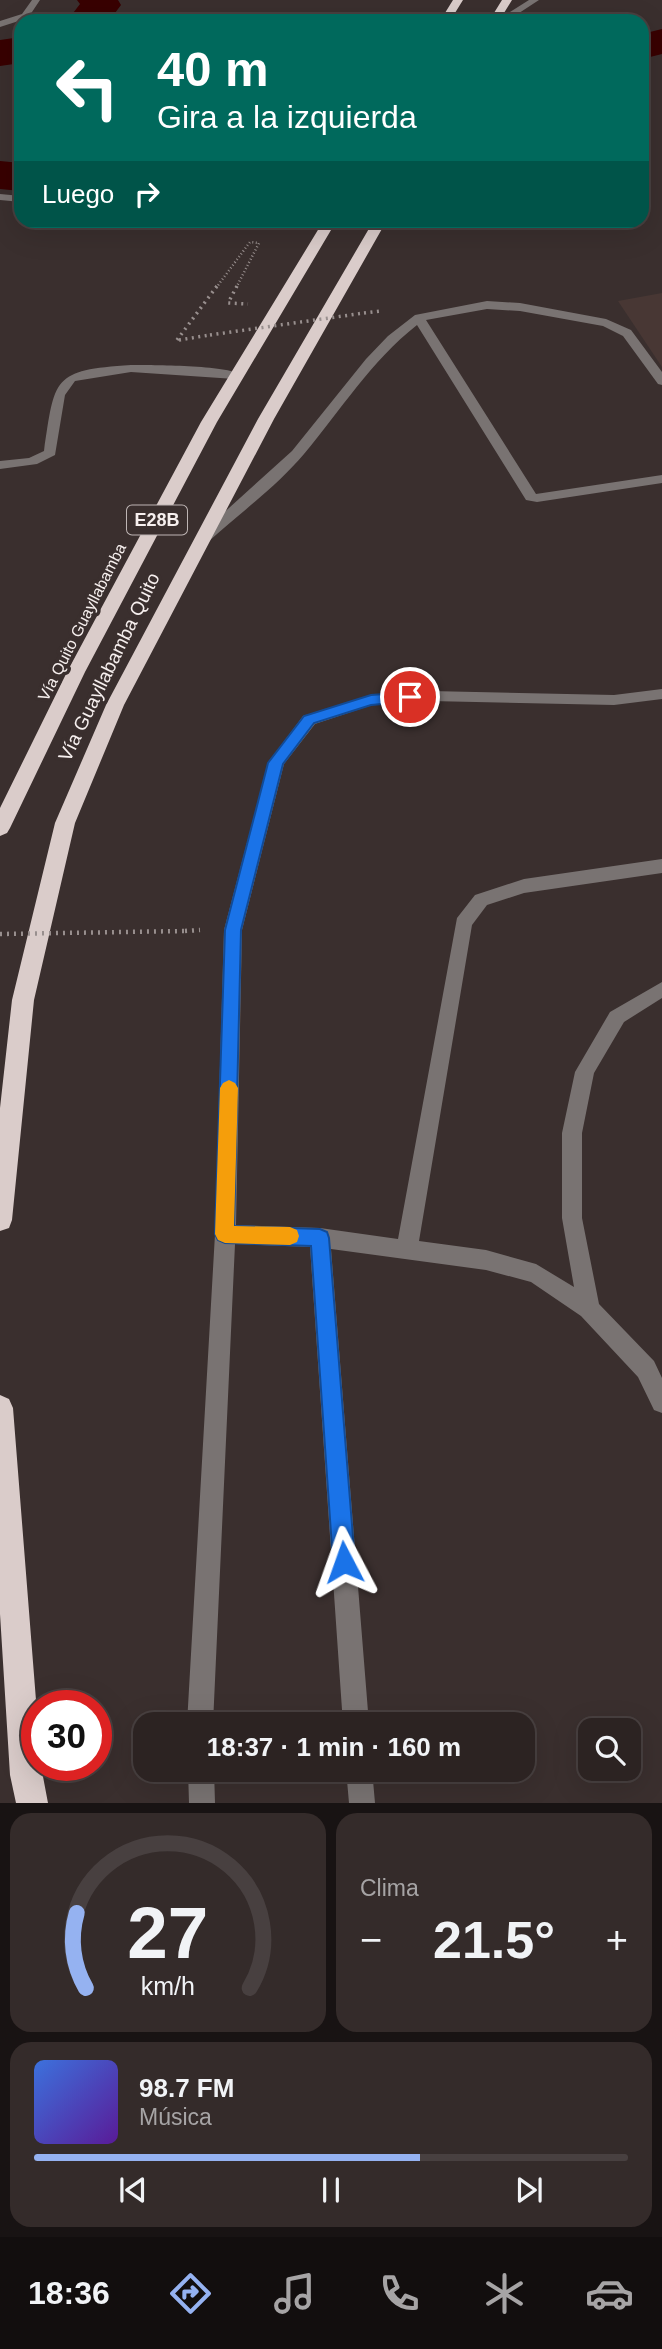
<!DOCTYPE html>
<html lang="es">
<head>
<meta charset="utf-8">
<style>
  :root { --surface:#2c2322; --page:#342b2a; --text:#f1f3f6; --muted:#a6a4a5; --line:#484040; --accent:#95b2f1 }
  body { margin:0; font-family:Helvetica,sans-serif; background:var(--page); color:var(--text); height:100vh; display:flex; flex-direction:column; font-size:26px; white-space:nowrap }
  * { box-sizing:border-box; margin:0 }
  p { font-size:23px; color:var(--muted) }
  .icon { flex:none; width:38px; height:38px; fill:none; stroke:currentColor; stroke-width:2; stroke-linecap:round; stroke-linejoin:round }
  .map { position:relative; height:1803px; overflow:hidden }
  .drawer { display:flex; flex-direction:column; gap:10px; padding:10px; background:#181313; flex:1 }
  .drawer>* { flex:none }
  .banner { position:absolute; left:14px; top:14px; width:635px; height:214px; border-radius:21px; box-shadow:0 7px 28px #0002,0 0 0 2px var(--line); background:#00695c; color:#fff; overflow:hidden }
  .buttons { position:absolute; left:578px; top:1718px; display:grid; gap:14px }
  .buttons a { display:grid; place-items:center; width:63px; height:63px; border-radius:14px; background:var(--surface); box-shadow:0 7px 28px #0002,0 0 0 2px var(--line); font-size:35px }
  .speed { position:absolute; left:21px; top:1690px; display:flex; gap:14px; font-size:35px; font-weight:700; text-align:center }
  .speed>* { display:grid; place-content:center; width:91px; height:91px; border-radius:50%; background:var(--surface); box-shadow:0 7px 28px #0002,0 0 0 2px var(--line); line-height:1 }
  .speed .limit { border:10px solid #d22; background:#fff; color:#111 }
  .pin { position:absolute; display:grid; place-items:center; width:60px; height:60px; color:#fff; margin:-30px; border:4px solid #fff; border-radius:50%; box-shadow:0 2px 7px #0007 }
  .me { position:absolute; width:77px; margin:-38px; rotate:356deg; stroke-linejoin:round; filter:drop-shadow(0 0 5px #0008) }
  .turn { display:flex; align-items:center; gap:24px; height:147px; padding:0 28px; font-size:32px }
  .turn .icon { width:91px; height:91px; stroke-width:2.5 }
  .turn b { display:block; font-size:49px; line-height:60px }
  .then { display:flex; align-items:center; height:66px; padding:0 28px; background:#0003; gap:14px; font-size:26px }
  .big { font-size:52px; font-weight:700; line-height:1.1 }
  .drawer .tile { flex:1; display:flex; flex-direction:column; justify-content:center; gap:10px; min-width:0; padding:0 24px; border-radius:21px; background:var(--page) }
  .drawer .dial { align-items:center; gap:0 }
  .dial svg { height:182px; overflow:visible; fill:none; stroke:var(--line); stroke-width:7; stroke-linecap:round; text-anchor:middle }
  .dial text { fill:var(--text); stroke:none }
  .song { display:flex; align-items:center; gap:21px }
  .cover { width:84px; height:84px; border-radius:10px; background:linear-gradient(135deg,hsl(220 70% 55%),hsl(270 70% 35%)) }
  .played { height:7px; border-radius:4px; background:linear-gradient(90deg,var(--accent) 65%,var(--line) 65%) }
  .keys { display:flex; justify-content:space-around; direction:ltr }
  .heat { display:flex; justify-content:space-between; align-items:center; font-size:38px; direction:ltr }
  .drawer .tiles { flex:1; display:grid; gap:10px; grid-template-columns:1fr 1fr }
  .tile:last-child { grid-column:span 2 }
  .trip { position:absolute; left:133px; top:1712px; width:402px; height:70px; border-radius:21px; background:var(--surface); box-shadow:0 7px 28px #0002,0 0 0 2px var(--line); font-weight:700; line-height:70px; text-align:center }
  .menu { display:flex; height:112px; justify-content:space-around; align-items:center; background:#120e0e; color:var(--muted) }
  .menu .icon { width:49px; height:49px }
  .menu .current { color:var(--accent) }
  .menu b { font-size:32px; color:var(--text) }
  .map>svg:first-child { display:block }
</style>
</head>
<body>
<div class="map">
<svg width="662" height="1803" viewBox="0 0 662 1803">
  <rect width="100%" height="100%" fill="#3a2f2e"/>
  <path fill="#483734" d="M662,293V367L618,301Z"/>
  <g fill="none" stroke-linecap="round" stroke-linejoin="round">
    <path fill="#380001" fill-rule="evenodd" d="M77,0H118L121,5L109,21H67L80,4Z
      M662,29V54L642,59V34Z
      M21,37V63L0,66V40Z
      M0,161L21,163V191L0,189Z"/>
    <path stroke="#988f8e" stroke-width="2.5" stroke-dasharray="1 2.5" stroke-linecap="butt" d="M216,288L250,242L259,243L236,288"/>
    <path stroke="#988f8e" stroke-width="3.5" stroke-dasharray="2 4.5" stroke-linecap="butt" d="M237,286L228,303L248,304
      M364,313L381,311
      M177,340L217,286
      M179,340L210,335"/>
    <path stroke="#988f8e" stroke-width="4.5" stroke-dasharray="2 5" stroke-linecap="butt" d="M185,931L200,930"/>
    <path fill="#797372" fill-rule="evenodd" d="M32,0H40L28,18L0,27V21L22,14Z
      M529,0H539L507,21H496Z
      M0,194L21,196V202L0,200Z
      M487,301L520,303L606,319L631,330L662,372V385L658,384L623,336L603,326L520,311L487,309L426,320L536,494L662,475V483L537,502L526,500L417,325C371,361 341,410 304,454C276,487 239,514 208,542H198V536L292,451L366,359L388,336L415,315Z
      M131,365C151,365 228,365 241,375L235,379L131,372L75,381L65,395L55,455L37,464L0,469V461L29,458L44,451C55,378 52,370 131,365Z
      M662,689V699L614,705L430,701L372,705L315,724L284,764L242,930L236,1225L320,1228L398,1239L457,918L475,895L524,879L662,859V873L524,893L487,905L472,925L419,1241L486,1250L536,1264L574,1287L562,1218V1133L575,1072L610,1012L662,982V998L624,1022L594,1073L582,1133V1218L599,1304L654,1361L662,1378V1413L654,1410L638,1377L581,1316L531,1282L486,1270L331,1249L369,1724H343L310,1247L235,1244L213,1724H187L215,1234L224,930L268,763L303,716L371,695L430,691L614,695Z
      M188,1769H214L215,1803H189Z
      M346,1769H372L375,1803H349Z"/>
    <path fill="#daccca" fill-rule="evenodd" d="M453,0H463L450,21H440Z
      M502,0H512L499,21H489Z
      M324,220H337L217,422L85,672L10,828L7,833L0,836V808L67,672L201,422Z
      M374,220H387L274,419L124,705L75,823L34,1000L12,1220L9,1228L0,1231V1108L12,1000L55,823L106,705L258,419Z
      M0,1395L9,1399L13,1408L37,1713V1766H41L48,1803H16L10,1775L0,1614Z"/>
    <path stroke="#988f8e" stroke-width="3.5" stroke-dasharray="2 4.5" stroke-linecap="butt" d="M210,335L364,313"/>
    <path stroke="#988f8e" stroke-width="4.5" stroke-dasharray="2 5" stroke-linecap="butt" d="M0,934L185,931"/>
  </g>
  <path fill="#1a73e8" stroke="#114b97" stroke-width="2" d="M410,692L415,694V701L371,705L314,723L283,764L241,930L234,1226L320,1229L327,1232L329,1238L355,1562L352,1569L344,1573L336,1569L333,1562L311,1246L225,1243L218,1240L215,1234L225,930L268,763L304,716L371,695Z"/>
  <path fill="#f59e0b" d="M229,1080L235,1083L238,1088L234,1226L290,1227L297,1230L299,1236L297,1242L290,1245L225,1243L218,1240L215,1234L220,1088L223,1083Z"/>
  <g text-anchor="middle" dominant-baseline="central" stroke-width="7" stroke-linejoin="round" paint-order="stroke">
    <g font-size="16" fill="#f6efee" stroke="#3a2f2e">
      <text transform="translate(82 622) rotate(-63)">Vía Quito Guayllabamba</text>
    </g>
    <rect fill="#3a2f2e" stroke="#beb5b4" stroke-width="2" x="127" y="505.5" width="60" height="29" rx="5"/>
    <g font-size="18" font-weight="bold" fill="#f6efee">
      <text x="157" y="520">E28B</text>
    </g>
    <g font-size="19" fill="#f6efee" stroke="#3a2f2e">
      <text transform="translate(109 667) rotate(-64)">Vía Guayllabamba Quito</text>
    </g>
  </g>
</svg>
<div class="buttons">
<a><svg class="icon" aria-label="search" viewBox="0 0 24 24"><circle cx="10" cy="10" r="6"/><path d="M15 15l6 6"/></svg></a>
</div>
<div class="speed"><div class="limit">30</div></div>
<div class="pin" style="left:410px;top:697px;background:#d93025"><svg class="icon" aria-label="arrive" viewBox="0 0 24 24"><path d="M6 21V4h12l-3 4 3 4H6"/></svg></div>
<svg class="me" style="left:344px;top:1562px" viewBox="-20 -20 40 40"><path d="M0-17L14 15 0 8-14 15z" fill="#1a73e8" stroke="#fff" stroke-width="4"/></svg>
<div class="trip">18:37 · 1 min · 160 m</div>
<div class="banner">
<div class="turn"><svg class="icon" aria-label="left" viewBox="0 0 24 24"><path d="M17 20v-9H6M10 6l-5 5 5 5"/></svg><div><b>40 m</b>Gira a la izquierda</div></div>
<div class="then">Luego<svg class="icon" aria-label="right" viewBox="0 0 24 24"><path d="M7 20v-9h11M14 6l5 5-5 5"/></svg></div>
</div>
</div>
<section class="drawer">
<div class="tiles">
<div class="tile dial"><svg viewBox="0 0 100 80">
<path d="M14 69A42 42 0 1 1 86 69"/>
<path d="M14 69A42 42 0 0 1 10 36" stroke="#95b2f1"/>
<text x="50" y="56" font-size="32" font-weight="700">27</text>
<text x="50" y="72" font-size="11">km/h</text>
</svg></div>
<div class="tile"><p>Clima</p>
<div class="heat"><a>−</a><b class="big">21.5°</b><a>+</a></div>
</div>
<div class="tile">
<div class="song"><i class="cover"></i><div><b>98.7 FM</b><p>Música</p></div></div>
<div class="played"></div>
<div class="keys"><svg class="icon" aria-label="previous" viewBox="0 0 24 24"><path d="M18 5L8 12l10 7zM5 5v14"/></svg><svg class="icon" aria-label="pause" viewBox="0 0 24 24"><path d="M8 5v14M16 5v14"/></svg><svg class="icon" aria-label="next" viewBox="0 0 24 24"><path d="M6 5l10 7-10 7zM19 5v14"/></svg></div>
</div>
</div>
</section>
<nav class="menu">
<b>18:36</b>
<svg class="icon current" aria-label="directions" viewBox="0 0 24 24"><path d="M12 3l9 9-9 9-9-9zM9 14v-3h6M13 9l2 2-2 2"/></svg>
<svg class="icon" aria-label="music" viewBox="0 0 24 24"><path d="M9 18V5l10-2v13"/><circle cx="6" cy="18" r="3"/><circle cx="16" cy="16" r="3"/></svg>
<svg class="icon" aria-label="phone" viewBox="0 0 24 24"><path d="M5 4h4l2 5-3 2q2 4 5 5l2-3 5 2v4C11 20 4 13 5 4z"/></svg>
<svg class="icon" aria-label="climate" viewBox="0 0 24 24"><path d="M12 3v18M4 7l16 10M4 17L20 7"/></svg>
<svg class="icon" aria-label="car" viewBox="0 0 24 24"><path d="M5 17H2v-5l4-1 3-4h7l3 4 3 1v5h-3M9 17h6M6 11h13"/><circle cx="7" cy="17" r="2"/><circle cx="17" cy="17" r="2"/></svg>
</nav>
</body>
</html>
